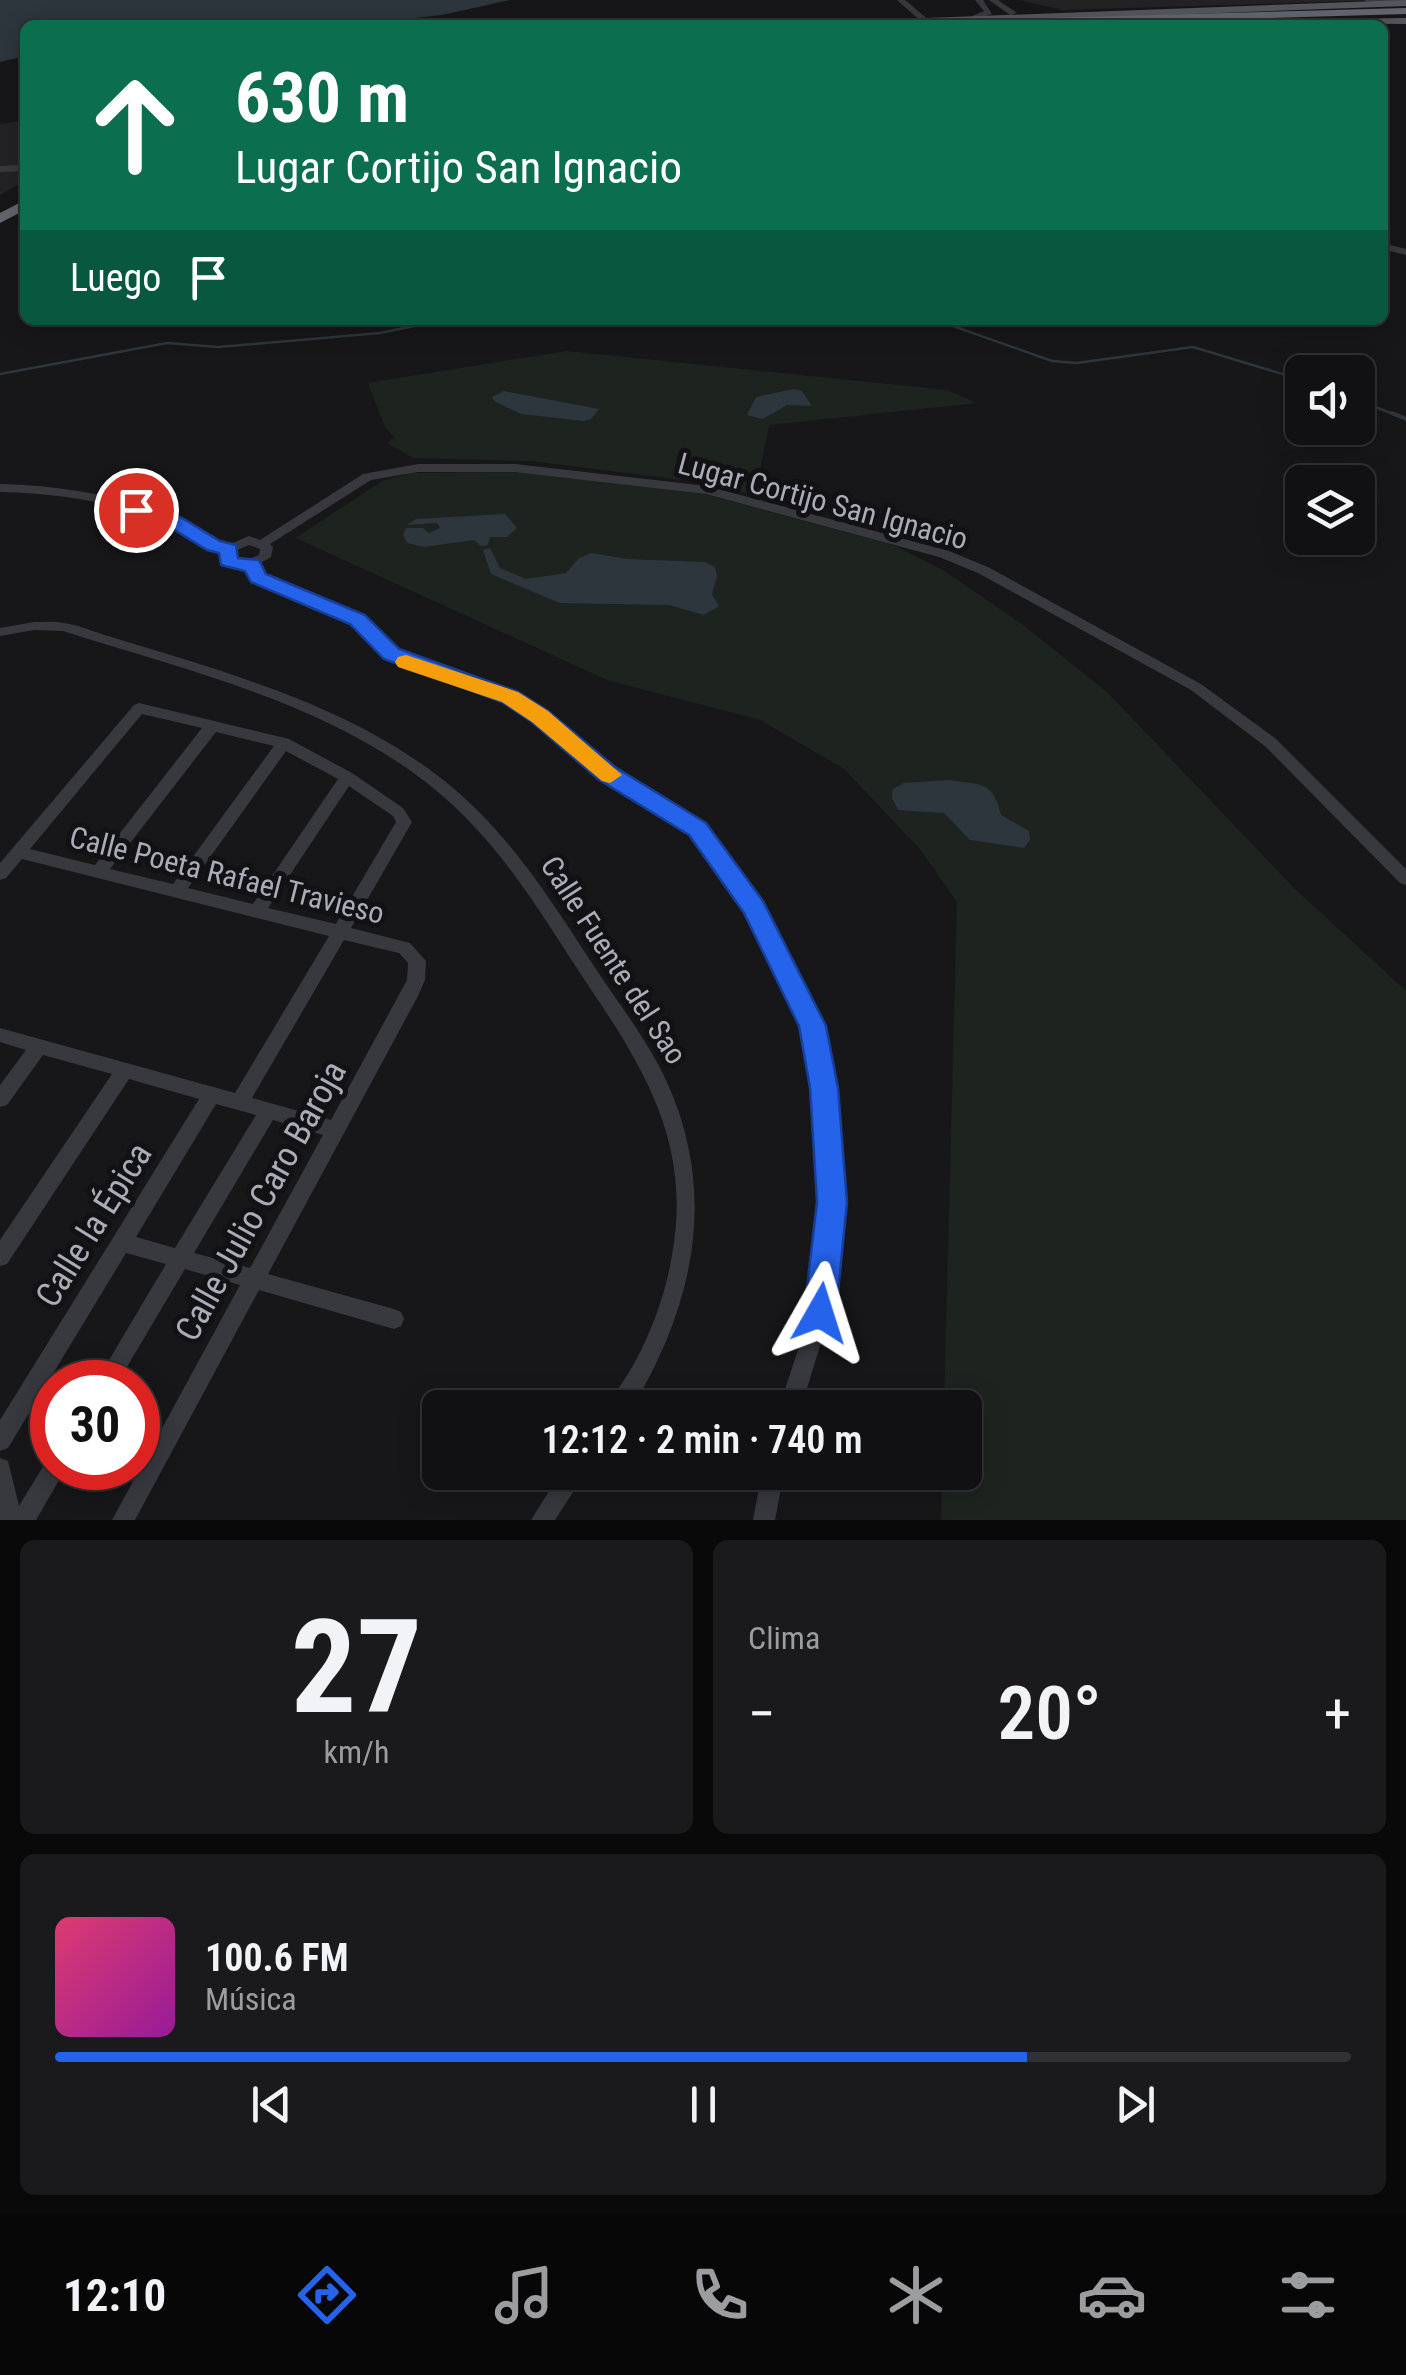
<!DOCTYPE html>
<html lang="es">
<head>
<meta charset="utf-8">
<style>
  :root { --surface:#111113; --page:#1a1a1c; --text:#f1f3f6; --muted:#9c9da0; --line:#303133; --accent:#2563eb }
  body { margin:0; font-family:"Roboto Condensed",sans-serif; background:var(--page); color:var(--text); height:100vh; display:flex; flex-direction:column; font-size:38px; white-space:nowrap }
  * { box-sizing:border-box; margin:0 }
  p { font-size:32px; color:var(--muted) }
  .icon { flex:none; width:55px; height:55px; fill:none; stroke:currentColor; stroke-width:2; stroke-linecap:round; stroke-linejoin:round }
  .map { position:relative; height:1520px; overflow:hidden }
  .panel { display:flex; flex-direction:column; gap:20px; padding:20px; background:#09090a; flex:1 }
  .panel>* { flex:none }
  .hud { position:absolute; left:20px; top:20px; width:1368px; height:305px; border-radius:15px; box-shadow:0 5px 25px #0003,0 0 0 2px var(--line); background:#0b6e4f; color:#fff; overflow:hidden }
  .controls { position:absolute; left:1285px; top:355px; display:grid; gap:20px }
  .controls a { display:grid; place-items:center; width:90px; height:90px; border-radius:15px; background:var(--surface); box-shadow:0 5px 25px #0003,0 0 0 2px var(--line); font-size:50px }
  .speed { position:absolute; left:30px; top:1360px; display:flex; gap:20px; font-size:50px; font-weight:700; text-align:center }
  .speed>* { display:grid; place-content:center; width:130px; height:130px; border-radius:50%; background:var(--surface); box-shadow:0 5px 25px #0003,0 0 0 2px var(--line); line-height:1 }
  .speed .limit { border:15px solid #d22; background:#fff; color:#111 }
  .pin { position:absolute; display:grid; place-items:center; width:85px; height:85px; color:#fff; margin:-42px; border:5px solid #fff; border-radius:50%; box-shadow:0 2px 10px #0007 }
  .me { position:absolute; width:110px; margin:-55px; rotate:6deg; stroke-linejoin:round; filter:drop-shadow(0 0 8px #0008) }
  .turn { display:flex; align-items:center; gap:35px; height:210px; padding:0 50px; font-size:45px }
  .turn .icon { width:130px; height:130px; stroke-width:2.5 }
  .turn b { display:block; font-size:70px; line-height:85px }
  .then { display:flex; align-items:center; height:95px; padding:0 50px; background:#0003; gap:20px; font-size:38px }
  .big { font-size:75px; font-weight:600; line-height:1.1 }
  .panel .card { flex:1; display:flex; flex-direction:column; justify-content:center; gap:15px; min-width:0; padding:0 35px; border-radius:15px; background:var(--page) }
  .panel .dial { align-items:center; gap:0 }
  .dial b { font-size:130px; line-height:1 }
  .song { display:flex; align-items:center; gap:30px }
  .cover { width:120px; height:120px; border-radius:15px; background:linear-gradient(135deg,hsl(340 70% 55%),hsl(300 70% 35%)) }
  .played { height:10px; border-radius:5px; background:linear-gradient(90deg,var(--accent) 75%,var(--line) 75%) }
  .keys { display:flex; justify-content:space-around; direction:ltr }
  .heat { display:flex; justify-content:space-between; align-items:center; font-size:55px; direction:ltr }
  .panel .tiles { flex:1; display:grid; gap:20px; grid-template-columns:1fr 1fr }
  .card:last-child { grid-column:span 2 }
  .trip { position:absolute; left:422px; top:1390px; width:560px; height:100px; border-radius:15px; background:var(--surface); box-shadow:0 5px 25px #0003,0 0 0 2px var(--line); font-weight:600; line-height:100px; text-align:center }
  .tabs { display:flex; height:160px; justify-content:space-around; align-items:center; background:#070708; color:var(--muted) }
  .tabs .icon { width:70px; height:70px }
  .tabs .current { color:var(--accent) }
  .tabs b { font-size:45px; color:var(--text) }
  .map>svg:first-child { display:block }
</style>
</head>
<body>
<div class="map">
<svg width="1406" height="1520" viewBox="0 0 1406 1520">
  <rect width="100%" height="100%" fill="#171719"/>
  <path fill="#232326" d="M1019,0H1388L1063,10Z
    M25,120V181L0,195V124Z"/>
  <path fill="#1d241f" d="M566,351L947,390L977,403L769,425L755,496L714,484L531,461L413,458L387,443L395,438L385,427L368,383Z
    M533,472L704,494L893,545L943,570L1023,625L1107,692L1294,888L1406,991V1520H941L942,1473L965,1472V1408L944,1407L957,902L920,849L843,768L760,720L607,680L296,538L382,481L413,473Z"/>
  <path fill="#2d353d" d="M0,0H510L442,15L350,25H25V56L0,62Z
    M793,389L802,391L812,406L787,405L763,419L747,415L756,397Z
    M504,391L599,409L591,419L584,421L521,414L494,401L492,397Z
    M505,514L517,528L507,537H490L488,545L481,546L474,540L424,547L407,543L403,535L406,528H423L429,533L440,528L437,523L407,525L416,519Z
    M490,548L500,568L526,579L566,573L579,558L591,553L627,559L705,562L715,567L717,576L712,594L719,606L704,615L669,605L560,603L491,574L483,550Z
    M948,780C980,785 993,780 1001,815L1029,831L1030,840L1024,848L970,840L944,813L898,810L892,798L893,789L904,783Z"/>
  <g fill="none" stroke-linecap="round" stroke-linejoin="round">
    <path stroke="#2d353d" stroke-width="2.5" d="M936,320L1052,361L1077,363L1193,347L1302,380
      M0,374L167,343L218,347L380,333L444,320
      M1358,400L1398,416"/>
    <path stroke="#2d353d" stroke-width="4" d="M1392,413L1406,419"/>
    <path fill="#38393e" fill-rule="evenodd" d="M897,0H905L930,21L923,23Z
      M975,0H983L992,14L972,20V16L984,11Z
      M989,0H998L1017,13L1010,15Z
      M1364,0H1406V3L1368,2Z
      M1279,21L1282,25H1232L1236,23Z
      M25,165V171L0,172V166Z
      M1382,243L1406,249V255L1382,249Z
      M418,464H515L707,486L949,551L988,567L1201,684L1276,739L1406,869V885L1400,883L1266,747L1191,690L978,573L939,557L706,494L515,472H418L371,480L270,544L273,547L271,557L259,564L263,575L363,617L396,651L413,660L515,694L545,713L612,769L703,825L760,903L821,1027L833,1088L842,1202L830,1313L801,1408H779L810,1313L822,1202L815,1088L803,1027L747,912L691,833L602,777L535,721L505,700L403,666L386,657L353,623L253,581L247,568L223,564L222,551C202,545 186,531 167,523C115,502 56,493 0,492V484C59,485 124,496 178,519C196,527 210,539 228,545L249,536L260,540L363,474ZM249,545L260,549L259,555L244,561L235,559V551Z
      M34,622C44,622 55,621 64,623C79,625 94,632 108,636C134,644 161,652 187,660C292,693 400,732 479,812C524,857 557,910 592,963C614,997 639,1029 658,1064C720,1182 698,1298 632,1408H608C615,1391 627,1377 635,1362C653,1328 666,1292 672,1255C691,1151 650,1077 594,994C554,935 520,874 470,822C364,711 204,676 63,631L34,630L0,636V628Z
      M139,703L289,739L352,773L403,808L412,822L351,928L410,943L426,961L425,980L418,996L268,1274L394,1309L401,1312L404,1319L401,1326L394,1329L259,1290L135,1520H112L240,1285L185,1269L118,1382H96L166,1264L126,1253L8,1448L0,1451V1420L199,1099L129,1079L7,1264L0,1266V1240L112,1074L43,1055L7,1105L0,1107V1085L26,1050L0,1042V1028L235,1093L329,936L22,859L6,878L0,880V863L134,705ZM142,714L202,728L95,865L30,849ZM216,732L274,746L173,884L110,869ZM286,751L338,779L253,904L188,888ZM349,786L393,816L396,822L336,924L268,908ZM344,940L399,953L408,963L407,980L331,1120L252,1098ZM216,1104L256,1115L175,1248L136,1237ZM273,1120L323,1135L250,1268L194,1253Z
      M0,1458L8,1461L19,1506L47,1460L52,1458V1468H66L36,1520H0Z
      M561,1472H586L555,1520H531Z
      M762,1472H784L775,1520H753Z"/>
    <path fill="#54565d" fill-rule="evenodd" d="M1406,0V6L926,24L921,21L926,18Z
      M1406,18V24L1274,23L1279,20Z"/>
    <path fill="#64666f" fill-rule="evenodd" d="M1406,8V14L1042,25H836L842,22L926,18L931,21Z
      M25,200V210L0,223V213Z"/>
  </g>
  <path fill="#2563eb" stroke="#184099" stroke-width="2.5" d="M136,504L182,518L220,541L236,545L238,558L259,560L266,574L365,615L399,649L518,692L548,711L615,767L706,823L763,901L826,1026L838,1088L847,1202L836,1313L831,1324L820,1328L809,1324L804,1313L817,1202L810,1088L799,1026L744,913L689,835L598,779L532,722L502,702L384,659L350,624L251,582L245,571L221,565L219,553L207,550L168,526L129,514L126,510Z"/>
  <path fill="#f59e0b" d="M406,655L518,692L548,711L622,775L610,783L602,781L532,722L502,702L398,667L395,662L398,657Z"/>
  <g text-anchor="middle" dominant-baseline="central" stroke-width="10" stroke-linejoin="round" paint-order="stroke">
    <g font-size="30" fill="#aaadb9" stroke="#121214">
      <text transform="translate(823 501) rotate(15)">Lugar Cortijo San Ignacio</text>
      <text transform="translate(227 875) rotate(14)">Calle Poeta Rafael Travieso</text>
      <text transform="translate(614 960) rotate(57)">Calle Fuente del Sao</text>
    </g>
    <g font-size="35" fill="#aaadb9" stroke="#121214">
      <text transform="translate(261 1201) rotate(-61)">Calle Julio Caro Baroja</text>
      <text transform="translate(94 1225) rotate(-58)">Calle la Épica</text>
    </g>
  </g>
</svg>
<div class="controls">
<a><svg class="icon" aria-label="sound" viewBox="0 0 24 24"><path d="M4 9h4l5-4v14l-5-4H4zM17 9q2 3 0 6"/></svg></a>
<a><svg class="icon" aria-label="layers" viewBox="0 0 24 24"><path d="M12 4l9 5-9 5-9-5zM3 14l9 5 9-5"/></svg></a>
</div>
<div class="speed"><div class="limit">30</div></div>
<div class="pin" style="left:136px;top:510px;background:#d93025"><svg class="icon" aria-label="arrive" viewBox="0 0 24 24"><path d="M6 21V4h12l-3 4 3 4H6"/></svg></div>
<svg class="me" style="left:820px;top:1313px" viewBox="-20 -20 40 40"><path d="M0-17L14 15 0 8-14 15z" fill="#2563eb" stroke="#fff" stroke-width="4"/></svg>
<div class="trip">12:12 · 2 min · 740 m</div>
<div class="hud">
<div class="turn"><svg class="icon" aria-label="ahead" viewBox="0 0 24 24"><path d="M12 20V5M6 11l6-6 6 6"/></svg><div><b>630 m</b>Lugar Cortijo San Ignacio</div></div>
<div class="then">Luego<svg class="icon" aria-label="arrive" viewBox="0 0 24 24"><path d="M6 21V4h12l-3 4 3 4H6"/></svg></div>
</div>
</div>
<section class="panel">
<div class="tiles">
<div class="card dial"><b>27</b><p>km/h</p></div>
<div class="card"><p>Clima</p>
<div class="heat"><a>−</a><b class="big">20°</b><a>+</a></div>
</div>
<div class="card">
<div class="song"><i class="cover"></i><div><b>100.6 FM</b><p>Música</p></div></div>
<div class="played"></div>
<div class="keys"><svg class="icon" aria-label="previous" viewBox="0 0 24 24"><path d="M18 5L8 12l10 7zM5 5v14"/></svg><svg class="icon" aria-label="pause" viewBox="0 0 24 24"><path d="M8 5v14M16 5v14"/></svg><svg class="icon" aria-label="next" viewBox="0 0 24 24"><path d="M6 5l10 7-10 7zM19 5v14"/></svg></div>
</div>
</div>
</section>
<nav class="tabs">
<b>12:10</b>
<svg class="icon current" aria-label="directions" viewBox="0 0 24 24"><path d="M12 3l9 9-9 9-9-9zM9 14v-3h6M13 9l2 2-2 2"/></svg>
<svg class="icon" aria-label="music" viewBox="0 0 24 24"><path d="M9 18V5l10-2v13"/><circle cx="6" cy="18" r="3"/><circle cx="16" cy="16" r="3"/></svg>
<svg class="icon" aria-label="phone" viewBox="0 0 24 24"><path d="M5 4h4l2 5-3 2q2 4 5 5l2-3 5 2v4C11 20 4 13 5 4z"/></svg>
<svg class="icon" aria-label="climate" viewBox="0 0 24 24"><path d="M12 3v18M4 7l16 10M4 17L20 7"/></svg>
<svg class="icon" aria-label="car" viewBox="0 0 24 24"><path d="M5 17H2v-5l4-1 3-4h7l3 4 3 1v5h-3M9 17h6M6 11h13"/><circle cx="7" cy="17" r="2"/><circle cx="17" cy="17" r="2"/></svg>
<svg class="icon" aria-label="filters" viewBox="0 0 24 24"><path d="M4 7h16M4 17h16"/><circle cx="9" cy="7" r="2"/><circle cx="15" cy="17" r="2"/></svg>
</nav>
</body>
</html>
